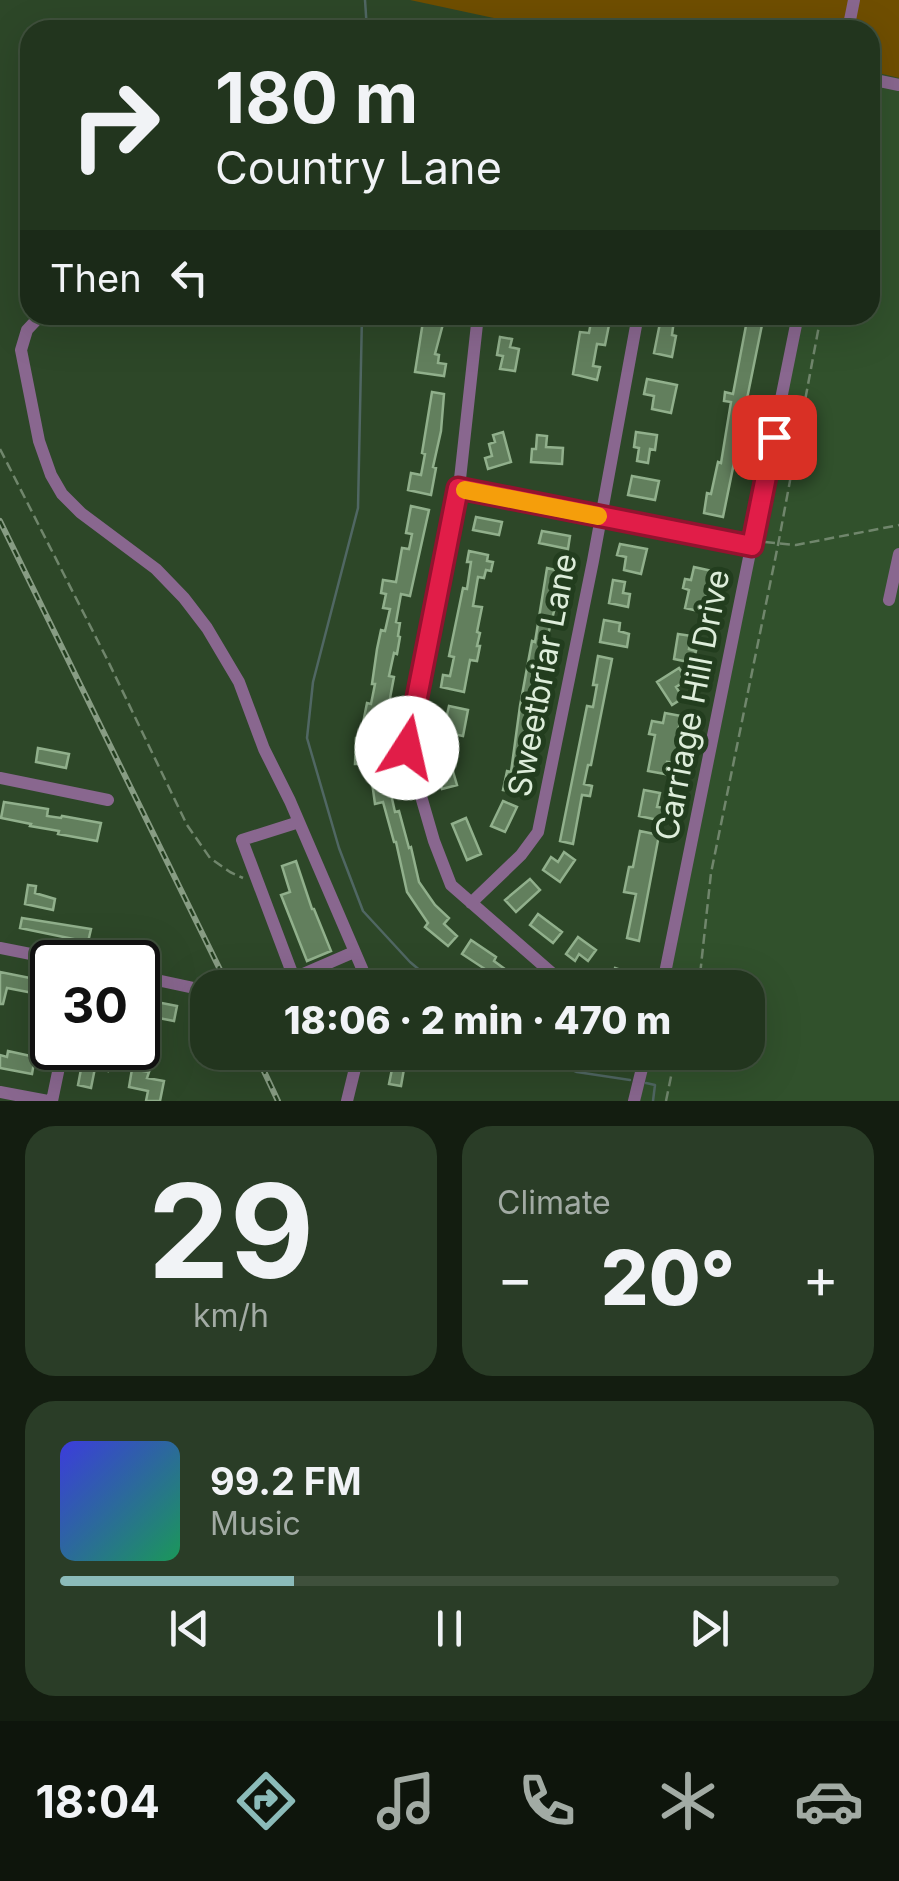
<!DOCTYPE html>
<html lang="en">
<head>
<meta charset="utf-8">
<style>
  :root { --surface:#22351e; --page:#2a3d27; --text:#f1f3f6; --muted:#a2aba4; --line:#3f503c; --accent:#8bbbb9 }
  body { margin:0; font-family:Inter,sans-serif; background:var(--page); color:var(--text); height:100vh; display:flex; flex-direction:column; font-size:38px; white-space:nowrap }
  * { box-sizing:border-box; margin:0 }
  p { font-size:32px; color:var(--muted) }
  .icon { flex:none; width:55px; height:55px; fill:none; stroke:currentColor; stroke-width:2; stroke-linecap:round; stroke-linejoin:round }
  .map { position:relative; height:1101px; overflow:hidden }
  .sheet { display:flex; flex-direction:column; gap:25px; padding:25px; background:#131d10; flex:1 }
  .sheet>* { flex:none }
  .top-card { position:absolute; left:20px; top:20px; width:860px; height:305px; border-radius:30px; box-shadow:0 10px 40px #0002,0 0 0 2px var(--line); background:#22351e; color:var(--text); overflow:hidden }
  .speed { position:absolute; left:30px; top:940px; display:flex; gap:20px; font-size:50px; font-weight:700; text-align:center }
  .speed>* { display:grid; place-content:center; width:130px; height:130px; border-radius:50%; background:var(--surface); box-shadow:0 10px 40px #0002,0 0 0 2px var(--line); line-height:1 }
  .speed .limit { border:5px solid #111; border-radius:15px; background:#fff; color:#111 }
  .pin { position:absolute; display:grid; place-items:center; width:85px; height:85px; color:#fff; margin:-42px; border-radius:20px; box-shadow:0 5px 15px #0006 }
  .me { position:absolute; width:110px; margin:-55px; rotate:10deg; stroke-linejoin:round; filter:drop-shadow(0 0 8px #0008) }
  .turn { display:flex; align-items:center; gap:35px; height:210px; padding:0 30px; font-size:45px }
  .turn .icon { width:130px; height:130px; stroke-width:2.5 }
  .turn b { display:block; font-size:70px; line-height:85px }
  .then { display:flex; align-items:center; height:95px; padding:0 30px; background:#0003; gap:20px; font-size:38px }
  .big { font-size:75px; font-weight:800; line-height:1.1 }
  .sheet .card { flex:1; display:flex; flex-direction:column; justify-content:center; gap:15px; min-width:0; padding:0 35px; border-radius:30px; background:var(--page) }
  .sheet .dial { align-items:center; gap:0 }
  .dial b { font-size:130px; line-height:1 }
  .song { display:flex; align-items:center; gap:30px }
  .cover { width:120px; height:120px; border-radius:15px; background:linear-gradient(135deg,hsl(240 70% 55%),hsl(150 70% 35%)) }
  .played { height:10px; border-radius:5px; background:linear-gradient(90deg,var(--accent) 30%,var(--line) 30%) }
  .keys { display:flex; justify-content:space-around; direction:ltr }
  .heat { display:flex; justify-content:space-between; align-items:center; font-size:55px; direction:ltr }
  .sheet .tiles { flex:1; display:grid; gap:25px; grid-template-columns:1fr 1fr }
  .card:last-child { grid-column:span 2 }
  .trip { position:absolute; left:190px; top:970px; width:575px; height:100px; border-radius:30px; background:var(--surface); box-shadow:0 10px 40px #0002,0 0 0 2px var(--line); font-weight:800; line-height:100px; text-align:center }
  .dock { display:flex; height:160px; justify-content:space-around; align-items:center; background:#0e150c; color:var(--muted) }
  .dock .icon { width:70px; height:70px }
  .dock .selected { color:var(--accent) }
  .dock b { font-size:45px; color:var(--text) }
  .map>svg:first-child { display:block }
</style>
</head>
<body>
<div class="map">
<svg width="899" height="1101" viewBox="0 0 899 1101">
  <rect width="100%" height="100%" fill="#2d4728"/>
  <path fill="#31512c" d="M870,71L899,78V1101H640L650,1053L748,1052V988L663,987L803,315H870Z"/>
  <path fill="#6f4e00" d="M410,0H899V78L870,71V30H549Z"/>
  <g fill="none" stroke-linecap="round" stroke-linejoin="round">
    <path stroke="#506763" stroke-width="2.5" d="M365,0L367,30
      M362,315L358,508L313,682L307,738L339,848L363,911L410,962L441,988
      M529,1052L577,1072L630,1080
      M646,1083L655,1085L653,1101"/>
  </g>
  <path fill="#627f5d" stroke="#91b08c" stroke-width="2.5" d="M424,315H452L450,325L443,324L435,354L439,355L438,363L446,364L444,376L415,372Z
    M599,315H611L605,345L597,344L593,366L600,367L597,380L573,374L580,332L589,333L592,316L599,317Z
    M748,315H764L723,517L704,513L707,493L711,494L718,462L721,463L731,402L724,401L725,392L733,394Z
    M661,318L674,320L672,335L676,336L672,357L654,353Z
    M500,337L512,339L510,347L519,349L515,371L500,369L503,356L497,355Z
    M647,379L677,385L671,413L652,409L654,396L644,394Z
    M432,392L444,394L441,431L433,467L436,468L431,495L408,490L411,473L421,475L425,454L422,453Z
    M503,432L511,462L488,469L485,458L492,456L489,444L495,442L493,435Z
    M636,432L657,435L655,450L650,449L648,463L637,461L639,448L634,447Z
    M537,435L547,436L546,447L563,448L562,464L531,462L532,449H536Z
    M632,476L659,481L655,500L628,495Z
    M411,506L429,510L410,596L401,594L396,622L400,623L398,636L400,637L397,654L394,653L389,676L394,677L387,714L380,713L375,738L382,739V754H369V764H355L356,738H360L367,703L371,704L375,684H372L377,649L381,630L385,631L390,609L383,608L386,594L381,593L383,580L396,582L402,548L409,549L412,534L406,533Z
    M476,517L502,522L499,535L473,530Z
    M542,531L570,536L568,549L539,543Z
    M620,544L647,549L641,574L624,570L626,557L617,555Z
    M469,551L488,555L487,561L493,562L491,571L486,570L484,578L478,577L473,606L482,607L477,632L480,633L477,646H480L477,661L470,660L464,692L441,687L443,675L450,676L454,657L449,656L463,588L467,589L471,562H467Z
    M694,567L712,571L703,612L685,608L689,590L683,588L685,579L691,580Z
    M547,568L564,572L548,635L517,793L503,790L507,771L511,772L520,706L532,641L535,642Z
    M613,580L625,582L623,593L630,594L628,607L609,603Z
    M604,620L620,623L619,631L629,634L627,647L600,642Z
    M678,634L692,636L689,649L696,651L693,663L674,659Z
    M598,656L612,659L591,765H588L584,784L592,786L590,796L582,795L573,844L560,841L587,706L593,707L597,685H593Z
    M679,668L687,680L676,687L683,698L672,705L657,682Z
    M449,706L468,710L463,736L433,730L436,717L446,719Z
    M665,713L681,716L679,727H682L675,763L667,762L665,774L648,771L655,735L649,734L652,721L663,723Z
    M38,748L69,754L66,768L36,762Z
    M447,751L457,785L442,789L433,755Z
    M386,772L395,812L399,811L409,848L411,847L419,882L435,905L449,918L444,924L457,936L448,946L425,927L428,923L407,892L396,842H394L383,802L375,804L371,775Z
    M644,790L660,793L657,807L666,808L663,821L639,816Z
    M503,801L517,807L505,832L491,826Z
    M4,802L48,809L47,816L61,818L62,816L68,817L101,823L97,841L58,834L59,831L30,826L31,824L1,818Z
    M466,818L481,854L467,860L452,824Z
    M640,831L659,835L639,941L627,938L636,894L624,892L629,867H633Z
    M564,852L575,860L560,882L543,870L551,857L558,862Z
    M296,861L312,909H314L331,951L307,961L281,895L290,892L282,866Z
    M530,879L540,890L516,912L505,900Z
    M28,885L36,886L35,893L55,899L53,910L25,904Z
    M538,914L562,932L553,943L530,925Z
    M22,918L91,929L88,942L20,928Z
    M578,937L596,950L588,961L579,954L575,961L566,954Z
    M471,940L496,957L494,961L531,988H499L492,983L497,977L462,954Z
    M615,968L624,971L622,977L632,981L630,988H608L598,984L602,971L613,975Z
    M0,972L50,982L46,1000L32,997L33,993L7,988L3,1004H0Z
    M141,999L177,1006L174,1021L138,1014Z
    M85,1048H99L96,1058L110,1061L108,1071L95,1068L91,1088L78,1085Z
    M8,1051L35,1057L32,1074L0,1068V1055L7,1057Z
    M387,1052H407L401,1086L389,1084L392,1069L384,1068Z
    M132,1069L149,1072L147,1078L164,1081L160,1101H146L148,1091L129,1087Z"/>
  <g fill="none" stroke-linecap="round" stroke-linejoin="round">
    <path stroke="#70866c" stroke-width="2.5" stroke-dasharray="10 5" stroke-linecap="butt" d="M0,449L108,661L187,825L210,858L230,872L243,878
      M765,542L796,545L899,525
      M696,988L700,975L711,873L778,545L821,315
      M666,1101L676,1052"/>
    <path stroke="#89678f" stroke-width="12" d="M848,30L854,0
      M870,79L899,85
      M41,315L27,330L21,350L39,441L51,475L62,494L81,513L156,569L184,598L207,628L239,682L264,749L290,801L367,980L368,988
      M478,315L459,488L407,748L434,841L451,885L569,988
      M459,488L752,546
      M889,600L899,554
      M0,778L108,800
      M299,822L242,840L294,978L354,952
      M471,903L521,855L538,832L593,561L638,315
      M0,948L71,962
      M138,976L194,988
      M662,988L798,315
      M0,1092L48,1101
      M52,1101L63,1048
      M347,1101L359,1052
      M634,1101L646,1052"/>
    <g stroke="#879c83" stroke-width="6">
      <path id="rail" d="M0,521L229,988
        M255,1052L278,1101"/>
    </g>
    <use href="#rail" stroke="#223d1e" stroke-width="2.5" stroke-dasharray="8" stroke-linecap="butt"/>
  </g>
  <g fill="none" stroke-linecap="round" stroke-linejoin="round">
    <g stroke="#92132f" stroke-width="25">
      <path id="route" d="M407,748L458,488L752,546L774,437"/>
    </g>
    <use href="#route" stroke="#e11d48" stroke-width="18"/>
    <path stroke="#f59e0b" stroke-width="18" d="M465,490L598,516"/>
  </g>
  <g text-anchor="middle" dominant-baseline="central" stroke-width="10" stroke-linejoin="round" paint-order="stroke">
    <g font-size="32" fill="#ddedda" stroke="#223d1e">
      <text transform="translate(542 675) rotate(-79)">Sweetbriar Lane</text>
      <text transform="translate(692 705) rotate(-79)">Carriage Hill Drive</text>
    </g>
  </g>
</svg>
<div class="speed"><div class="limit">30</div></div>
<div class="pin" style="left:774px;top:437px;background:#d93025"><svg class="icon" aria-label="arrive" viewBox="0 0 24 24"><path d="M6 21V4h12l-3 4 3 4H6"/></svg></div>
<svg class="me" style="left:407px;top:748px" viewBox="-20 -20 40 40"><circle r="19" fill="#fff"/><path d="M0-13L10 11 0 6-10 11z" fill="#e11d48"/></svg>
<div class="trip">18:06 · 2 min · 470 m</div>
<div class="top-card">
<div class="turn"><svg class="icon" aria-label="right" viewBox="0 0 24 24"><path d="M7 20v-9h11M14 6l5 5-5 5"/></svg><div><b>180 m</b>Country Lane</div></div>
<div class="then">Then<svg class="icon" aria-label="left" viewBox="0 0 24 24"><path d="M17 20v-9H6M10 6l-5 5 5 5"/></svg></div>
</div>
</div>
<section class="sheet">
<div class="tiles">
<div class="card dial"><b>29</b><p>km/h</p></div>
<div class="card"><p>Climate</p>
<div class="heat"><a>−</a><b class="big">20°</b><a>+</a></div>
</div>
<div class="card">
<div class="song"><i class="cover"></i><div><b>99.2 FM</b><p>Music</p></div></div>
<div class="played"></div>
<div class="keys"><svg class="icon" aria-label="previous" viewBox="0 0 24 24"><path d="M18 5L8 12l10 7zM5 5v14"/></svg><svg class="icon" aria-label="pause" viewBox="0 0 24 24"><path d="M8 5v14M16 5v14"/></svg><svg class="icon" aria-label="next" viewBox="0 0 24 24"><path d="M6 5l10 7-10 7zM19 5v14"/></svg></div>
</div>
</div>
</section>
<nav class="dock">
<b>18:04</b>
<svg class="icon selected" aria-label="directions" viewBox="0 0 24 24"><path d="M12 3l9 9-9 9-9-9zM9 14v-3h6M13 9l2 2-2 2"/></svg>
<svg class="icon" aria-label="music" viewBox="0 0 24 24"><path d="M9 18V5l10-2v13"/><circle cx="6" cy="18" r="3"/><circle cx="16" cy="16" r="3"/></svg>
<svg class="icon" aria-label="phone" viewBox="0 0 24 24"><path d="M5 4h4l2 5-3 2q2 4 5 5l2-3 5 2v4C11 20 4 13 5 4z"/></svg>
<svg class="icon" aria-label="climate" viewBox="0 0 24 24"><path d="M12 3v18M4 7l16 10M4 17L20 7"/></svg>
<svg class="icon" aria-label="car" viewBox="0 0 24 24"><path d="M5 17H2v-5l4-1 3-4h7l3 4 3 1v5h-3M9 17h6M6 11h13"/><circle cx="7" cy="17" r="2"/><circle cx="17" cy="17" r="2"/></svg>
</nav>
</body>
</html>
